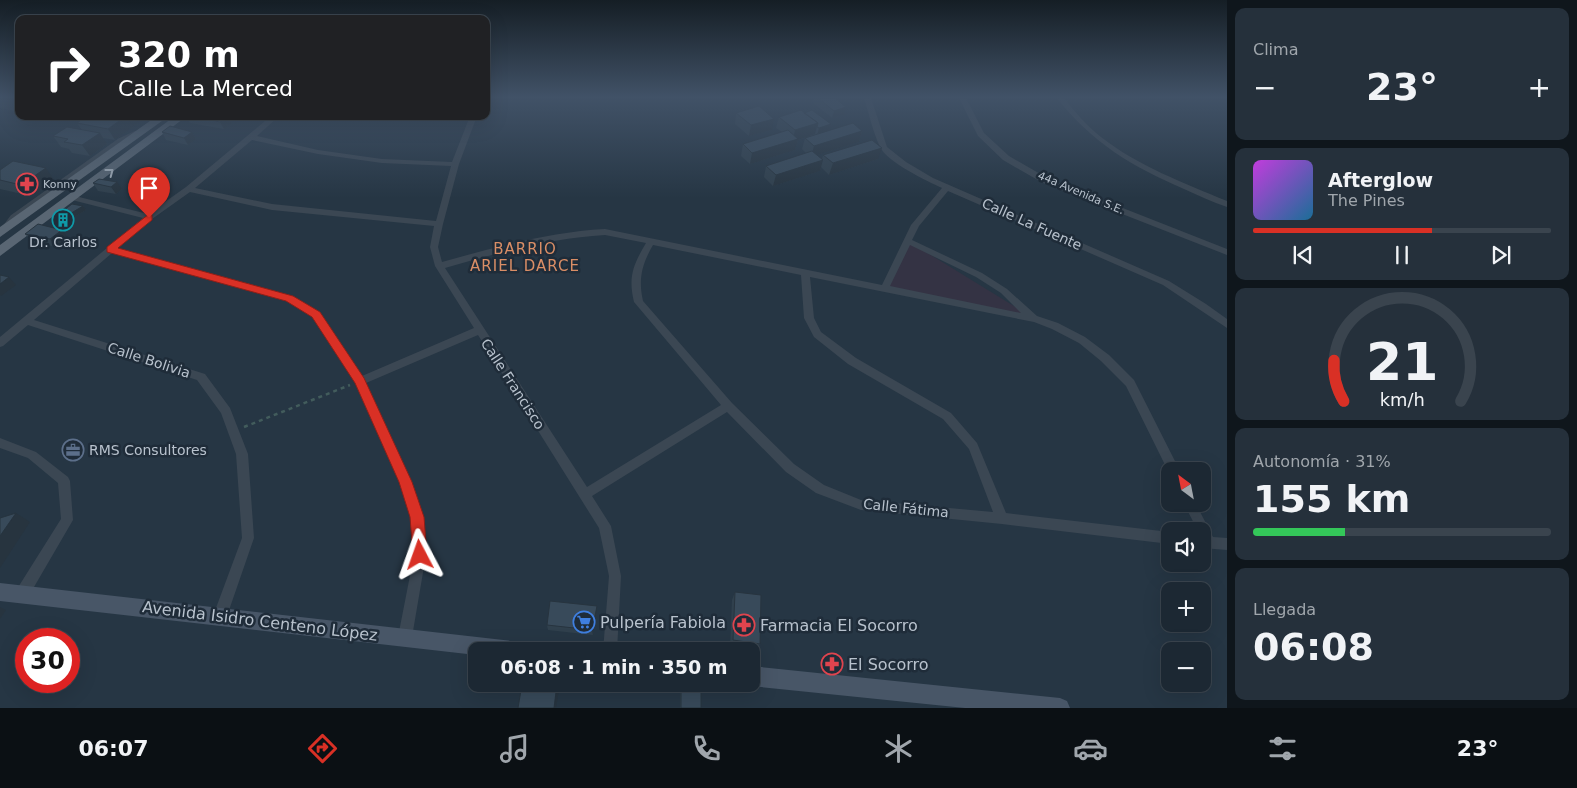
<!DOCTYPE html>
<html lang="es">
<head>
<meta charset="utf-8">
<style>
  :root { --surface:#1c2833; --page:#25303b; --text:#f1f3f6; --muted:#a0a6ac; --line:#3a444e; --accent:#d93025 }
  body { margin:0; font-family:"DejaVu Sans",sans-serif; background:var(--page); color:var(--text); height:100vh; display:flex; flex-direction:column; font-size:19px; white-space:nowrap }
  * { box-sizing:border-box; margin:0 }
  p { font-size:16px; color:var(--muted) }
  .icon { flex:none; width:28px; height:28px; fill:none; stroke:currentColor; stroke-width:2; stroke-linecap:round; stroke-linejoin:round }
  .map { position:relative; flex:1; overflow:hidden }
  .panel { display:flex; flex-direction:column; gap:8px; padding:8px; background:#0f161c; width:350px }
  .panel>* { flex:none }
  .hud { position:absolute; left:15px; top:15px; width:475px; height:105px; border-radius:10px; box-shadow:0 5px 20px #0002,0 0 0 1px var(--line); background:#202124; color:#fff; overflow:hidden }
  .needle { width:32px; rotate:328deg }
  .fabs { position:absolute; left:1161px; top:462px; display:grid; gap:10px }
  .fabs a { display:grid; place-items:center; width:50px; height:50px; border-radius:10px; background:var(--surface); box-shadow:0 5px 20px #0002,0 0 0 1px var(--line); font-size:25px }
  .speed { position:absolute; left:15px; top:628px; display:flex; gap:10px; font-size:25px; font-weight:700; text-align:center }
  .speed>* { display:grid; place-content:center; width:65px; height:65px; border-radius:50%; background:var(--surface); box-shadow:0 5px 20px #0002,0 0 0 1px var(--line); line-height:1 }
  .speed .limit { border:8px solid #d22; background:#fff; color:#111 }
  .pin { position:absolute; display:grid; place-items:center; width:42px; height:42px; color:#fff; margin:-51px -21px; border-radius:50% 50% 50% 0; rotate:-45deg; box-shadow:0 0 5px #0007 }
  .pin .icon { rotate:45deg }
  .me { position:absolute; width:55px; margin:-28px; rotate:356deg; stroke-linejoin:round; filter:drop-shadow(0 0 4px #0008) }
  .turn { display:flex; align-items:center; gap:18px; height:105px; padding:0 20px; font-size:22px }
  .turn .icon { width:65px; height:65px; stroke-width:2.5 }
  .turn b { display:block; font-size:35px; line-height:42px }
  .big { font-size:38px; font-weight:700; line-height:1.1 }
  .panel .card { flex:1; display:flex; flex-direction:column; justify-content:center; gap:8px; min-width:0; padding:0 18px; border-radius:10px; background:var(--page) }
  .panel .dial { align-items:center; gap:0 }
  .dial svg { height:130px; overflow:visible; fill:none; stroke:var(--line); stroke-width:7; stroke-linecap:round; text-anchor:middle }
  .dial text { fill:var(--text); stroke:none }
  .song { display:flex; align-items:center; gap:15px }
  .cover { width:60px; height:60px; border-radius:8px; background:linear-gradient(135deg,hsl(290 70% 55%),hsl(200 70% 35%)) }
  .played { height:5px; border-radius:2px; background:linear-gradient(90deg,var(--accent) 60%,var(--line) 60%) }
  .keys { display:flex; justify-content:space-around; direction:ltr }
  .heat { display:flex; justify-content:space-between; align-items:center; font-size:28px; direction:ltr }
  .charge { height:8px; border-radius:4px; background:linear-gradient(90deg,#34c759 31%,var(--line) 0) }
  .trip { position:absolute; left:468px; top:642px; width:292px; height:50px; border-radius:10px; background:var(--surface); box-shadow:0 5px 20px #0002,0 0 0 1px var(--line); font-weight:700; line-height:50px; text-align:center }
  .tab-bar { display:flex; height:80px; justify-content:space-around; align-items:center; background:#0b1014; color:var(--muted) }
  .tab-bar .icon { width:35px; height:35px }
  .tab-bar .on { color:var(--accent) }
  .tab-bar b { font-size:22px; color:var(--text) }
  main { display:flex; flex:1; min-height:0 }
  .map>svg:first-child { display:block }
</style>
</head>
<body>
<main>
<div class="map">
<svg width="1227" height="708" viewBox="0 0 1227 708">
  <rect width="100%" height="100%" fill="#263644"/>
  <path fill="#343344" d="M908,241L1035,319L884,289Z"/>
  <g fill="none" stroke-linecap="round" stroke-linejoin="round">
    <path stroke="#425c5c" stroke-width="2.5" stroke-dasharray="4 4" stroke-linecap="butt" d="M244,427L350,385"/>
    <path stroke="#3b4753" stroke-width="4" d="M0,233L12,217L120,140L135,133"/>
    <path fill="#3b4753" fill-rule="evenodd" d="M864,98H871L887,147L906,162L933,178L1169,281L1206,304L1227,319V328L1163,285L948,191L919,226L912,240L982,273L1007,289L1037,316L1058,323L1085,337L1109,355L1134,380L1180,471H1170V475L1126,386L1101,361L1079,343L1052,329L1034,322L810,277L814,318L821,332L856,358L951,413L977,443L1006,513L1170,532V544L1002,524L861,510L816,493L786,472L727,412L592,496L611,526L621,576L617,651H603L609,576L599,528L478,335L366,383L411,482L423,517L426,555L412,637L410,642L405,644L400,642L398,637L414,555L411,517L399,482L356,383L313,317L286,301L112,253L34,320L205,374L230,408L248,454L254,538L227,616L225,621L220,623L215,621L213,616L242,538L236,454L221,413L197,380L28,325L3,346L0,347V337L143,218L72,200V196H75L148,214L186,187L271,116H279L257,136L318,150L382,159L452,162L470,116H477L459,164L443,224L438,247L442,262C496,247 549,232 605,229L882,285L911,225L942,188C927,181 887,162 880,147C873,132 869,114 864,98ZM252,140L318,154L382,163L451,166L436,221L272,204L195,188ZM190,192L272,210L434,226L430,247L435,266L474,328L362,376L319,313L292,297L117,249L152,219ZM605,235L646,243C633,265 628,277 634,302L721,405L587,487L445,268C498,253 550,238 605,235ZM653,245L801,275L804,318L814,337L848,364L943,419L969,449L993,512L861,500L824,485L794,464L732,403L643,301C638,279 642,264 653,245ZM910,245L976,277L1001,293L1021,313L890,286Z
      M959,98H966L984,133L1009,156L1049,179L1227,249V255L1043,183L1003,160L978,136Z
      M1057,98H1064C1075,112 1087,126 1101,137C1138,166 1184,183 1227,201V207C1212,202 1198,195 1184,189C1133,167 1092,143 1057,98Z
      M0,438L36,452L68,477L70,481L73,520L27,599L22,600L17,599L16,594L17,589L61,519L58,483L28,458L0,448Z
      M1184,504H1196L1213,537L1227,538V550L1202,548V531H1198Z"/>
    <path fill="#485667" fill-rule="evenodd" d="M0,583L520,642L527,644L529,651H476V655L0,601Z
      M751,666L1060,698L1067,701L1070,708H965L751,686L746,684H751Z"/>
    <path fill="#596673" fill-rule="evenodd" d="M157,116H169L0,237V227Z
      M175,116H187L0,256V245Z"/>
  </g>
  <path fill="#30404d" d="M0,98H19V112L0,108Z
    M814,98H835L844,115L832,118L813,103Z
    M736,113L772,130L749,136L735,124Z
    M804,113L831,124L829,131H862L859,142L817,155L822,159L823,155L878,159L829,175L821,167L820,171L773,186L764,177L766,166L806,153L802,149L805,138L815,135L798,140L795,150L750,164L741,156L743,144L782,132L776,128L779,117Z
    M87,116H148L115,140L103,138L107,144L90,156L72,153L69,149L61,147L53,136L82,130L77,123Z
    M186,116H229L232,123L224,129L190,123Z
    M162,132H192L196,139L188,145L166,140Z
    M0,170L54,180L31,196L0,189Z
    M99,179L122,189L116,194L98,191L93,183Z
    M83,206L86,210L61,225L54,223L51,220Z
    M25,234L68,238L56,247L32,241Z
    M735,592L760,644L756,652L730,648L732,600Z
    M597,612L593,635L548,630L547,625Z
    M681,684L701,708H680V687Z"/>
  <path fill="#27343f" d="M11,98H19V109Z
    M846,107L844,115L832,118L834,111Z
    M126,116H148L115,140L108,129Z
    M227,116H229L232,123L224,129L220,122Z
    M774,119L772,130L749,136L751,125Z
    M818,123L815,134L798,140L795,150L750,164L752,153L793,140L795,130Z
    M831,124L829,132L817,136L819,128Z
    M862,131L859,142L811,157L814,146Z
    M192,132L196,139L188,145L184,138Z
    M100,133L107,144L90,156L82,145Z
    M882,148L878,159L829,175L833,163Z
    M823,160L820,171L773,186L776,175Z
    M46,168L54,180L31,196L21,185Z
    M117,182L122,189L116,194L111,187Z
    M83,206L86,210L61,225L58,221Z
    M62,230L68,238L56,247L50,239Z
    M9,277L16,285L1,296L0,295V284Z
    M16,513L30,522L0,568V536Z
    M597,606V612L593,635L592,630Z
    M0,607L6,610L0,619Z
    M557,684H560L556,708H554Z"/>
  <path fill="#384a5a" stroke="#27343f" d="M818,98H835L846,107L834,111Z
    M759,106L774,119L751,125L736,113Z
    M801,110L818,123L795,130L779,117Z
    M812,110L831,124L819,128L817,127L818,123L804,113Z
    M87,116H126L108,129L77,123Z
    M192,116H227L220,122Z
    M853,123L862,131L814,146L805,138Z
    M170,126L192,132L184,138L162,132Z
    M67,127L100,133L82,145L64,142L68,139L53,136Z
    M788,130L798,139L752,153L743,144Z
    M872,140L882,148L833,163L823,155Z
    M812,151L823,160L776,175L766,166Z
    M13,161L46,168L21,185L0,180V170Z
    M99,179L117,182L111,187L93,183Z
    M72,204L83,206L58,221L51,220Z
    M38,224L62,230L50,239L25,234Z
    M0,275L9,277L0,284Z
    M16,513L0,536V518Z
    M735,592L761,595L760,644L733,640Z
    M550,601L597,606L592,630L547,625Z
    M522,684H557L554,708H518Z
    M681,684L701,685V708H681Z"/>
  <defs><path id="oneway-chevron" d="M-2-3.5L2.5 0L-2 3.5" fill="none" stroke-width="1.6" stroke-linecap="round" stroke-linejoin="round" transform="scale(1.25)"/></defs>
  <use stroke="#a5b0bb" href="#oneway-chevron" transform="translate(110 172) rotate(-37)"/>
  <linearGradient id="sky" x2="0" y2="1"><stop stop-color="#151e25"/><stop offset="0.49" stop-color="#415267"/><stop offset="1" stop-color="#415267" stop-opacity="0"/></linearGradient>
  <rect width="1227" height="198" fill="url(#sky)"/>
  <path fill="#d93025" stroke="#8d1f18" d="M149,214L152,215V220L118,248L293,296L320,312L364,378L412,482L424,517L427,555L425,560L420,562L415,560L413,555L410,517L399,482L355,383L312,317L286,301L107,252V247Z"/>
  <defs>
    <g id="pharmacy-ring" transform="scale(1.125)"><circle r="9.5" fill="#1f2c39" stroke="#e0444e" stroke-width="1.5"/><path d="M-2-6h4v4h4v4h-4v4h-4v-4h-4v-4h4Z" fill="#e0444e"/></g>
    <g id="building-ring" transform="scale(1.125)"><circle r="9.5" fill="#1f2c39" stroke="#0f9aa8" stroke-width="1.5"/><path d="M-4-6H4V6H1V3H-1V6H-4ZM-2.5-4.3h1.7v1.8h-1.7ZM.8-4.3h1.7v1.8H.8ZM-2.5-1h1.7V.8h-1.7ZM.8-1h1.7V.8H.8Z" fill="#0f9aa8"/></g>
    <g id="office-ring" transform="scale(1.125)"><circle r="9.5" fill="#1f2c39" stroke="#5c6f8a" stroke-width="1.5"/><path d="M-6-3h4V-5.5h4V-3h4V5H-6ZM-1-4.5V-3h2v-1.5ZM-6 0V1H6V0Z" fill="#5c6f8a"/></g>
    <g id="supermarket-ring" transform="scale(1.125)"><circle r="9.5" fill="#1f2c39" stroke="#3f7fe0" stroke-width="1.5"/><path d="M-6-5.5h2.5l.6 2H6L4.5 2H-2.5L-4.4-4H-6ZM-1.5 3.2a1.3 1.3 0 1 0 .1 0ZM3 3.2a1.3 1.3 0 1 0 .1 0Z" fill="#3f7fe0"/></g>
  </defs>
  <g fill-rule="evenodd">
    <use href="#pharmacy-ring" x="27" y="184"/>
    <use href="#building-ring" x="63" y="220"/>
    <use href="#office-ring" x="73" y="450"/>
    <use href="#supermarket-ring" x="584" y="622"/>
    <use href="#pharmacy-ring" x="744" y="625"/>
    <use href="#pharmacy-ring" x="832" y="664"/>
  </g>
  <g text-anchor="middle" dominant-baseline="central" stroke-width="5" stroke-linejoin="round" paint-order="stroke">
    <g font-size="11" fill="#b8c2cd" stroke="#1f2c39" text-anchor="start">
      <text x="43" y="184">Konny</text>
    </g>
    <g font-size="11" fill="#b8c2cd" stroke="#1f2c39">
      <text transform="translate(1081 193) rotate(23)">44a Avenida S.E.</text>
    </g>
    <g font-size="14" fill="#b8c2cd" stroke="#1f2c39">
      <text transform="translate(1032 224) rotate(24)">Calle La Fuente</text>
      <text transform="translate(149 360) rotate(18)">Calle Bolivia</text>
      <text transform="translate(513 384) rotate(57)">Calle Francisco</text>
      <text transform="translate(906 508) rotate(6)">Calle Fátima</text>
    </g>
    <g font-size="14" fill="#b8c2cd" stroke="#1f2c39">
      <text x="63" y="242">Dr. Carlos</text>
      <text x="89" y="450" text-anchor="start">RMS Consultores</text>
    </g>
    <g font-size="15" letter-spacing="1" fill="#da8e66" stroke="#1f2c39">
      <text x="525" y="249">BARRIO<tspan x="525" dy="17">ARIEL DARCE</tspan></text>
    </g>
    <g font-size="16" fill="#b8c2cd" stroke="#1f2c39">
      <text transform="translate(260 621) rotate(7)">Avenida Isidro Centeno López</text>
    </g>
    <g font-size="16" fill="#b8c2cd" stroke="#1f2c39" text-anchor="start">
      <text x="600" y="622">Pulpería Fabiola</text>
      <text x="760" y="625">Farmacia El Socorro</text>
      <text x="848" y="664">El Socorro</text>
    </g>
  </g>
</svg>
<div class="fabs">
<a><svg class="needle" viewBox="-14 -14 28 28"><path d="M0-13l5 13h-10z" fill="#e53935"/><path d="M0 13l5-13h-10z" fill="#a0a6ac"/></svg></a>
<a><svg class="icon" aria-label="sound" viewBox="0 0 24 24"><path d="M4 9h4l5-4v14l-5-4H4zM17 9q2 3 0 6"/></svg></a>
<a>+</a>
<a>−</a>
</div>
<div class="speed"><div class="limit">30</div></div>
<div class="pin" style="left:149px;top:218px;background:#d93025"><svg class="icon" aria-label="arrive" viewBox="0 0 24 24"><path d="M6 21V4h12l-3 4 3 4H6"/></svg></div>
<svg class="me" style="left:420px;top:555px" viewBox="-20 -20 40 40"><path d="M0-17L14 15 0 8-14 15z" fill="#d93025" stroke="#fff" stroke-width="4"/></svg>
<div class="trip">06:08 · 1 min · 350 m</div>
<div class="hud">
<div class="turn"><svg class="icon" aria-label="right" viewBox="0 0 24 24"><path d="M7 20v-9h11M14 6l5 5-5 5"/></svg><div><b>320 m</b>Calle La Merced</div></div>
</div>
</div>
<section class="panel">
<div class="card"><p>Clima</p>
<div class="heat"><a>−</a><b class="big">23°</b><a>+</a></div>
</div>
<div class="card">
<div class="song"><i class="cover"></i><div><b>Afterglow</b><p>The Pines</p></div></div>
<div class="played"></div>
<div class="keys"><svg class="icon" aria-label="previous" viewBox="0 0 24 24"><path d="M18 5L8 12l10 7zM5 5v14"/></svg><svg class="icon" aria-label="pause" viewBox="0 0 24 24"><path d="M8 5v14M16 5v14"/></svg><svg class="icon" aria-label="next" viewBox="0 0 24 24"><path d="M6 5l10 7-10 7zM19 5v14"/></svg></div>
</div>
<div class="card dial"><svg viewBox="0 0 100 80">
<path d="M14 69A42 42 0 1 1 86 69"/>
<path d="M14 69A42 42 0 0 1 8 44" stroke="#d93025"/>
<text x="50" y="56" font-size="32" font-weight="700">21</text>
<text x="50" y="72" font-size="11">km/h</text>
</svg></div>
<div class="card"><p>Autonomía · 31%</p><b class="big">155 km</b><div class="charge"></div></div>
<div class="card"><p>Llegada</p><b class="big">06:08</b></div>
</section>
</main>
<nav class="tab-bar">
<b>06:07</b>
<svg class="icon on" aria-label="directions" viewBox="0 0 24 24"><path d="M12 3l9 9-9 9-9-9zM9 14v-3h6M13 9l2 2-2 2"/></svg>
<svg class="icon" aria-label="music" viewBox="0 0 24 24"><path d="M9 18V5l10-2v13"/><circle cx="6" cy="18" r="3"/><circle cx="16" cy="16" r="3"/></svg>
<svg class="icon" aria-label="phone" viewBox="0 0 24 24"><path d="M5 4h4l2 5-3 2q2 4 5 5l2-3 5 2v4C11 20 4 13 5 4z"/></svg>
<svg class="icon" aria-label="climate" viewBox="0 0 24 24"><path d="M12 3v18M4 7l16 10M4 17L20 7"/></svg>
<svg class="icon" aria-label="car" viewBox="0 0 24 24"><path d="M5 17H2v-5l4-1 3-4h7l3 4 3 1v5h-3M9 17h6M6 11h13"/><circle cx="7" cy="17" r="2"/><circle cx="17" cy="17" r="2"/></svg>
<svg class="icon" aria-label="filters" viewBox="0 0 24 24"><path d="M4 7h16M4 17h16"/><circle cx="9" cy="7" r="2"/><circle cx="15" cy="17" r="2"/></svg>
<b>23°</b>
</nav>
</body>
</html>
